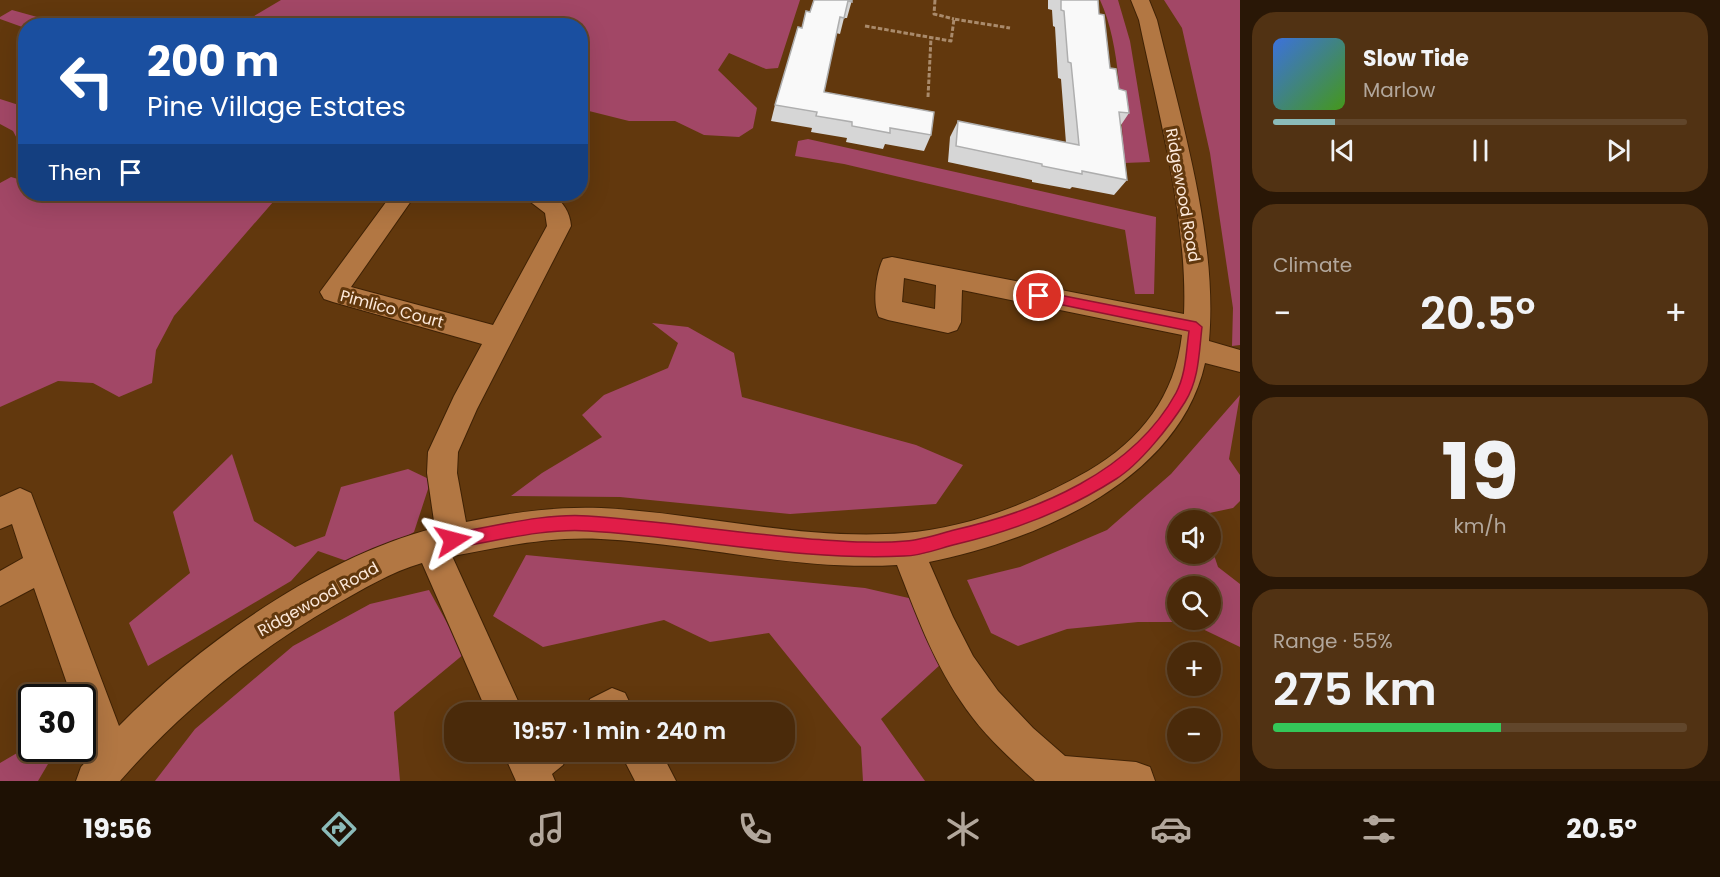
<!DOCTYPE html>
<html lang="en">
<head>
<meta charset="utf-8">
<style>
  :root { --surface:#4a2a0a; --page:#513213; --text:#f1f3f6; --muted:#b2a79c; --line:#61462b; --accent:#8bbbb9 }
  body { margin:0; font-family:Poppins,sans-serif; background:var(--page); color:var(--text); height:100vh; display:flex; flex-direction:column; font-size:22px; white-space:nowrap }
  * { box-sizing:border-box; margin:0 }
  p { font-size:20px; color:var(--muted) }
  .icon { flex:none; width:33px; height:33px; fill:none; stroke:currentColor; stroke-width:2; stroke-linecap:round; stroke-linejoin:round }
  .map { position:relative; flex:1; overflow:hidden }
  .drawer { display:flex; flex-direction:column; gap:12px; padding:12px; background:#291706; width:480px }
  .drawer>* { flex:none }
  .top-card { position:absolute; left:18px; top:18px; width:570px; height:183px; border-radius:24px; box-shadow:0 6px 24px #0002,0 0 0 2px var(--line); background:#1a4fa0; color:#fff; overflow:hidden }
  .tools { position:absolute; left:1167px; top:510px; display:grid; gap:12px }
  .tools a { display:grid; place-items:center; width:54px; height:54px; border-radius:50%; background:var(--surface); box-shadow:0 6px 24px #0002,0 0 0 2px var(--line); font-size:30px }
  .speed { position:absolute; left:18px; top:684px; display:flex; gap:12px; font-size:30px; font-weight:700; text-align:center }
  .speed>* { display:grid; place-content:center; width:78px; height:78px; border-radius:50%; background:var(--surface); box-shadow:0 6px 24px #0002,0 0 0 2px var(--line); line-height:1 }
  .speed .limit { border:3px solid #111; border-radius:9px; background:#fff; color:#111 }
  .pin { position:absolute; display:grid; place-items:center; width:51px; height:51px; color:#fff; margin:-26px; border:3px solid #fff; border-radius:50%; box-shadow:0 2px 6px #0007 }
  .me { position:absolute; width:66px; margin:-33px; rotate:81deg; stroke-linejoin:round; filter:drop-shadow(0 0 4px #0008) }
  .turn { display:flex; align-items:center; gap:21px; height:126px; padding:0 30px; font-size:27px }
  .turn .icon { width:78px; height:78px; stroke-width:2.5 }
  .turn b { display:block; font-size:42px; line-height:51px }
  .then { display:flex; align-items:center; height:57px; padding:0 30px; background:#0003; gap:12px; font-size:22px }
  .big { font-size:45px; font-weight:600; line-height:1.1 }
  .drawer .tile { flex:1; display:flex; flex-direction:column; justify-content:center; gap:9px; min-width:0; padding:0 21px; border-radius:24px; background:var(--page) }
  .drawer .dial { align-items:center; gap:0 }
  .dial b { font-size:78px; line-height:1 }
  .song { display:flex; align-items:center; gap:18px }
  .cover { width:72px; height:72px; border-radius:9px; background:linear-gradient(135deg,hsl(220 70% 55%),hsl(100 70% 35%)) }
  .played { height:6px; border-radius:3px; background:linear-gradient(90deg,var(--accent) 15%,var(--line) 15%) }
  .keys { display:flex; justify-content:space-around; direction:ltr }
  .heat { display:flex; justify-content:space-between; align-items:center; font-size:33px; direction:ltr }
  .charge { height:9px; border-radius:4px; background:linear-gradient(90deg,#34c759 55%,var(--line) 0) }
  .trip { position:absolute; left:444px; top:702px; width:351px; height:60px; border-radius:24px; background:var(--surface); box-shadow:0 6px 24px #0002,0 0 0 2px var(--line); font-weight:600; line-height:60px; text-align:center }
  .tab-bar { display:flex; height:96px; justify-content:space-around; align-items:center; background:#1e1104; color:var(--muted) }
  .tab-bar .icon { width:42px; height:42px }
  .tab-bar .selected { color:var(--accent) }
  .tab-bar b { font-size:27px; color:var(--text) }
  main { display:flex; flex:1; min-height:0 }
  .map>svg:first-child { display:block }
</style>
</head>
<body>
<main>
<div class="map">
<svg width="1240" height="781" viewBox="0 0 1240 781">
  <rect width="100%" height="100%" fill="#62380d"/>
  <path fill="#a24766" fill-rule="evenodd" d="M281,0H800L778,68L766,69L729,53L718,70L757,108L753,128L739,137L704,135L675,121H629L581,109L580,26L239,25Z
    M1100,0H1118L1130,41L1150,162L1124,163C1121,114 1121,45 1100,0Z
    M1164,0H1240V345L1232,346L1233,308L1210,153L1182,28Z
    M12,10L66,25L26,26L25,28L0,19V17Z
    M0,99L25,107V154L13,131L0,124Z
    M808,139L1156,217L1154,294H1135L1125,230L844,164L795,156L798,141Z
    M11,177L25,181L26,194H280L174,316L156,350L152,383L119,397L93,383L58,381L0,407V183Z
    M652,323L688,327L734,353L742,397L916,445L963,465L936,504L790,514L620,497L511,496L542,473L602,437L582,415L604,395L668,368L678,343Z
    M1240,395L1229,459L1240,475V501L1233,508L1200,515L1201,520H1178V554H1210L1211,546L1218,567L1240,584V647L1188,622H1138L1067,629L1018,646L991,633L967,580L1020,567L1107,530L1171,474ZM1178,586H1210V620H1178Z
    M232,454L254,521L295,547L325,536L341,487L408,469L431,480L414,532L358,565L318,551L291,581L148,666L129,623L190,573L173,512Z
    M526,555L865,588L913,599L941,664L881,719L925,781H863L861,747L769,633L710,642L664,620L543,647L493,616Z
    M429,590L464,654L394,712L400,781H155L195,729L293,646L370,604Z
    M29,746L48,764L38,781H0V763Z"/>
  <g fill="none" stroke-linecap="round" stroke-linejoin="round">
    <g stroke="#3f2205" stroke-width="2">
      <path id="street" d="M1131,0H1149L1157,20C1181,119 1218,240 1209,341L1240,350V372L1205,363C1179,481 1035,541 929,562L953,617L973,656L998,691L1033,728L1065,756L1136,762L1150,767L1155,781H1035C1007,756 980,731 960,700C932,659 915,611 897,565C797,571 700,544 601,539C550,536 501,547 452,556L523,712H487L422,563C391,572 363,589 335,605C254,652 182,710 120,781H76L81,767L92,755L82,727V698H72L34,588L0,606V571L23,558L12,524L0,529V497L20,488L31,493L119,726C200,643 322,557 435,528L427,473L428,452L454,396L482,344L333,302L324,299L320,292L392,194H416L351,287L493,325L547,226L545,213L528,200L525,194H552C563,202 570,212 571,226L477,409L458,452L457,473L466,522C510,513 556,506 601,508C702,513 802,541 904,533C968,528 1032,503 1088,471C1141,440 1175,396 1182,335L962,290L961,322L957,330L948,333L888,320L879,317C872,304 876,273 883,259L892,257L1184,314C1188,221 1158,111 1139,20ZM904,278L936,285L935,309L902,302Z
        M612,688L625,693L634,712H585L590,699Z
        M503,752H569L563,765L552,774L555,781H516Z
        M620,752H661L676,781H635Z"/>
    </g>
    <path stroke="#a98a6b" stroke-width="3" stroke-dasharray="4.5 2" stroke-linecap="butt" d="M935,0L934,14L954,19
      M865,26L951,41L954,19L1010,28
      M928,97L931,38"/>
    <use href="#street" fill="#b27743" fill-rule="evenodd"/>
  </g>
  <path fill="#d6d6d6" d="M852,0L847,18H844L840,34L836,33L824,92L931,135L924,151L885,144L883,149L846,142L847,138L811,132L812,128L771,121L775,105L802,28L810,12Z
    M1048,0H1098L1099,14L1110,68L1129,113L1121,125L1127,180L1114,195L1072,187L1070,189L1032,182V180L948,162L950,137L958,121L1066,143L1061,79L1058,78L1055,27L1053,26L1052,10L1048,9Z"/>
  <path fill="#f9f9f9" stroke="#aeaeae" stroke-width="1.5" d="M814,0H852V2L848,1L844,18L840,17L824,92L934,112L931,135L890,128V133L852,126V122L816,116L817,112L775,105L798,27L802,28L806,11L810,12Z
    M1061,0H1098L1099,14L1104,15L1110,68L1116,69L1119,89L1126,91L1129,113L1119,112L1127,180L1082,171V174L1042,166V164L956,146L958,121L1079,145L1071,63L1068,62L1064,11L1061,10Z"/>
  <path fill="#e11d48" stroke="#92132f" stroke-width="1.5" d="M1039,291L1196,322L1202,327C1199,353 1199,380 1185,402C1170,426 1140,464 1116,479C1068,510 1012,531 957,544C940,548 922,556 904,556C798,561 693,537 588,531C544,528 497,541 453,548L448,546L445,540L448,535L453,533C497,526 544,513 588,516C662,521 736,533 810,539C842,541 874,544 906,541C922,540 939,534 954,530C1037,511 1133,472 1176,393C1186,374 1186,352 1189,331L1034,299L1033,296Z"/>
  <g text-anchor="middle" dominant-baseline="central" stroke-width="6" stroke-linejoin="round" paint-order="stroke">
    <g font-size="16" fill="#fde9da" stroke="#62380d">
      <text transform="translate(1183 195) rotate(80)">Ridgewood Road</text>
      <text transform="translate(392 309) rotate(15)">Pimlico Court</text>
      <text transform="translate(318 599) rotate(-29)">Ridgewood Road</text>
    </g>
  </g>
</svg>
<div class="tools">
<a><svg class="icon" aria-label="sound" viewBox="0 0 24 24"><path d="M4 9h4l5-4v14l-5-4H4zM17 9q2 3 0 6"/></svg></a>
<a><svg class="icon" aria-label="search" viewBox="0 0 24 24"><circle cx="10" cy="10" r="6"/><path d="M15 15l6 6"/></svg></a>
<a>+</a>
<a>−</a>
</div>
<div class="speed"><div class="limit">30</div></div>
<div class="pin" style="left:1039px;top:296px;background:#d93025"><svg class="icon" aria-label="arrive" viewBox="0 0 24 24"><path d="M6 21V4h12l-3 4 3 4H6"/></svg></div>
<svg class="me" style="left:453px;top:540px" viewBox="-20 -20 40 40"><path d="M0-17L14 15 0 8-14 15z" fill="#e11d48" stroke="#fff" stroke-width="4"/></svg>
<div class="trip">19:57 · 1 min · 240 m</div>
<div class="top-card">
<div class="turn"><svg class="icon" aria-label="left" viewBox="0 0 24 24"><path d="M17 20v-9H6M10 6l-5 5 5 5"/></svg><div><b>200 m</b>Pine Village Estates</div></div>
<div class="then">Then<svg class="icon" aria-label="arrive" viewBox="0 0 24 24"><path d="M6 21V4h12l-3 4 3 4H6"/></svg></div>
</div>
</div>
<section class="drawer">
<div class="tile">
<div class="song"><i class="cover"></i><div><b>Slow Tide</b><p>Marlow</p></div></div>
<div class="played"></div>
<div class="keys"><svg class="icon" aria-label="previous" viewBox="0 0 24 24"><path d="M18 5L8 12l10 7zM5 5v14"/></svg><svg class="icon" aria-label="pause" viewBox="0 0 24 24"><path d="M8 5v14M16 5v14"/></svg><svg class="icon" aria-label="next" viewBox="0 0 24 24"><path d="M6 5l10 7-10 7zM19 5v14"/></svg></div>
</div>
<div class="tile"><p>Climate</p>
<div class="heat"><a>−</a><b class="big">20.5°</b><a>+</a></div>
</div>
<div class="tile dial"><b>19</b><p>km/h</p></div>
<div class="tile"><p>Range · 55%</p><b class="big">275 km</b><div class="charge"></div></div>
</section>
</main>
<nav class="tab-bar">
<b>19:56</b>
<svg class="icon selected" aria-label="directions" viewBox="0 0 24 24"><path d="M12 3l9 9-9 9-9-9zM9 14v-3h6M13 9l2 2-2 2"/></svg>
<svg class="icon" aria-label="music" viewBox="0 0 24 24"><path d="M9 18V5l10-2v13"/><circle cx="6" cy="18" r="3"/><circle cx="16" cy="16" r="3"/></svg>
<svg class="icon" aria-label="phone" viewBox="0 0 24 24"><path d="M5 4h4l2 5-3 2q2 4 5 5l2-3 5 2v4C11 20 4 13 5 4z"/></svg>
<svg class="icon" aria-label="climate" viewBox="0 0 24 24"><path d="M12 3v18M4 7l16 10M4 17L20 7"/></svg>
<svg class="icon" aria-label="car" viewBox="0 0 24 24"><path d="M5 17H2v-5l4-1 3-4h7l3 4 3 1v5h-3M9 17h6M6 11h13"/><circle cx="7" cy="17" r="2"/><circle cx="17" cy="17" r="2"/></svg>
<svg class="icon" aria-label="filters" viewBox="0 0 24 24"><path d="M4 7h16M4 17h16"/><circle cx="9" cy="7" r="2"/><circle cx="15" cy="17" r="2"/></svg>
<b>20.5°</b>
</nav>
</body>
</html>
